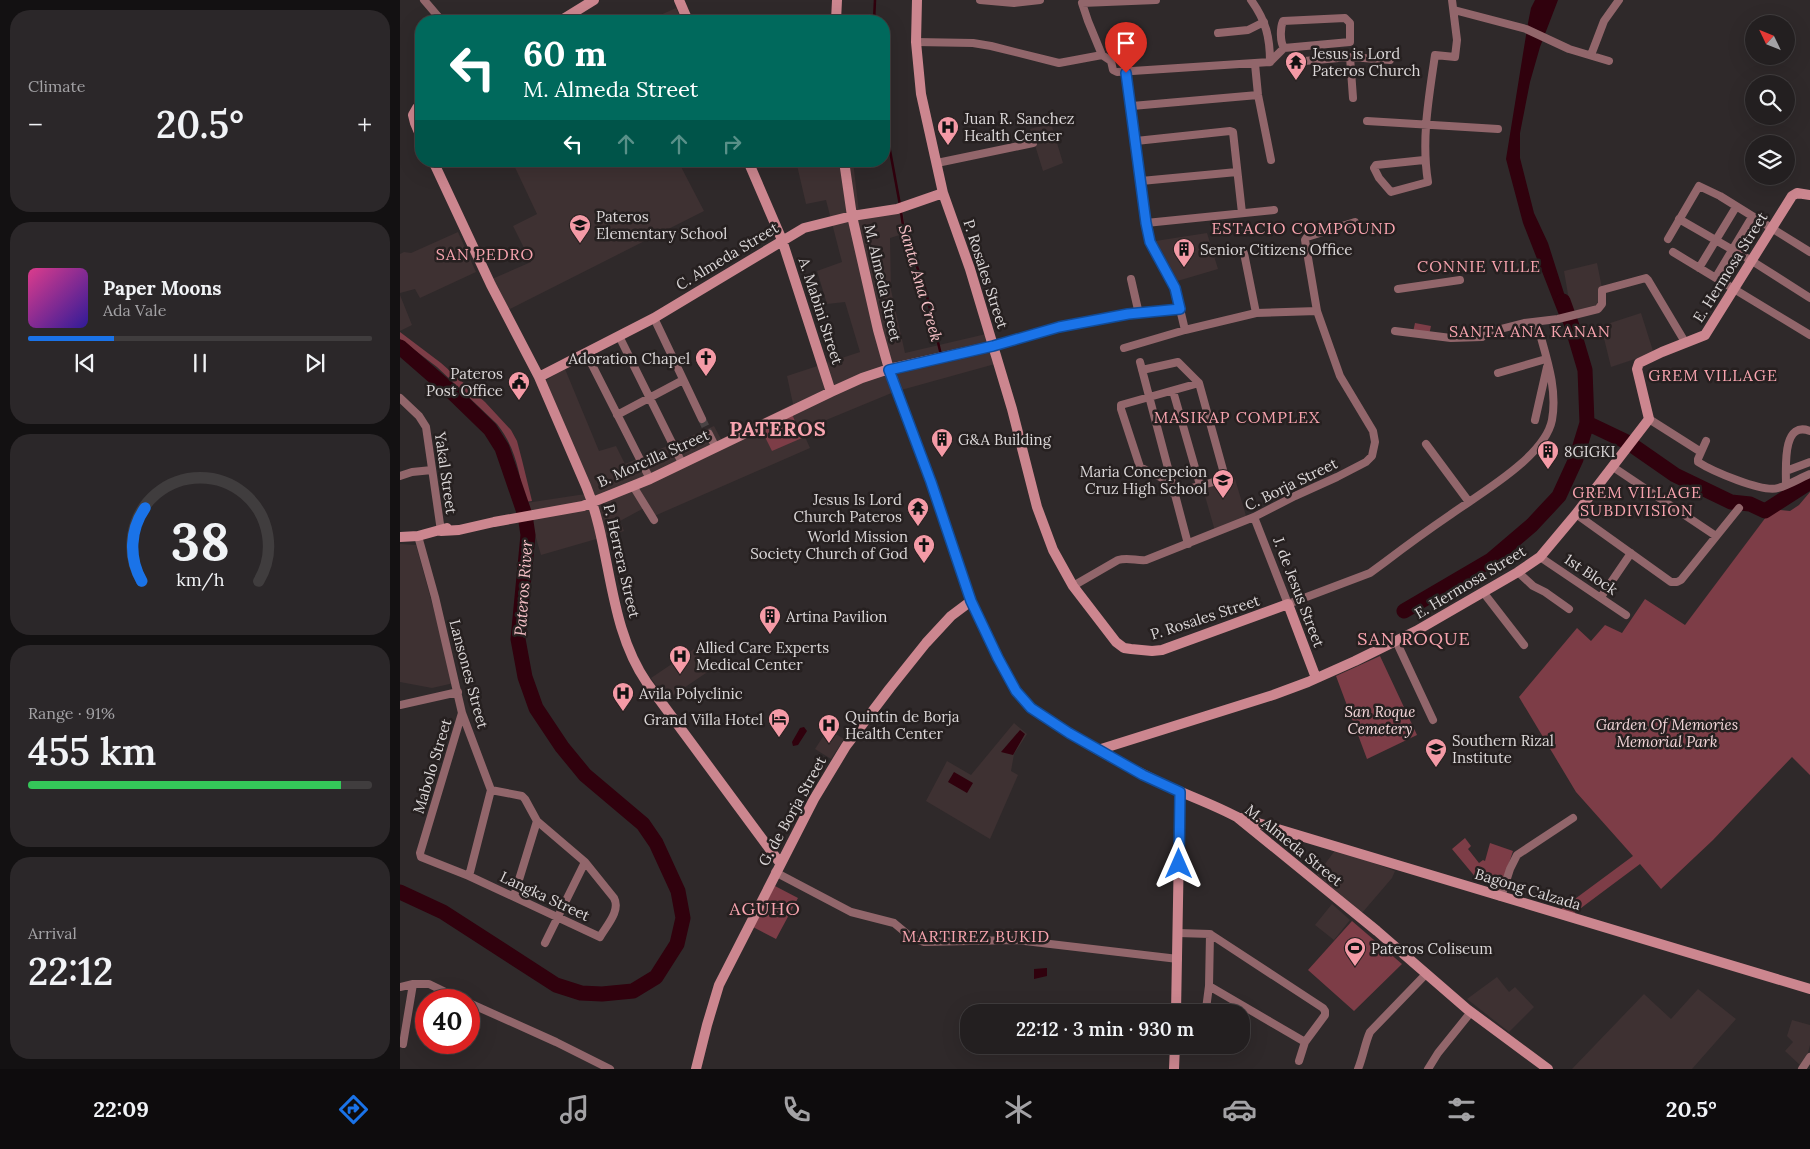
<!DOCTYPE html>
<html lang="en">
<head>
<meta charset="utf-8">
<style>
  :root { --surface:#231f20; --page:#2b2729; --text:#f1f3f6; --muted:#a3a2a5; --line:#403d3e; --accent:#1a73e8 }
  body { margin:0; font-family:Lora,serif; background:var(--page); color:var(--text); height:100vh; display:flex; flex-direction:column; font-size:19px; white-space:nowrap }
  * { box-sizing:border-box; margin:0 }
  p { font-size:16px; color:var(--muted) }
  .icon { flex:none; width:28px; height:28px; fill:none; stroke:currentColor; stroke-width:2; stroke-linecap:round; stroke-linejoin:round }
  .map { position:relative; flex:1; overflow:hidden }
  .sheet { display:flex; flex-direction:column; gap:10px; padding:10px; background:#131112; width:400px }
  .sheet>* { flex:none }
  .guide { position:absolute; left:15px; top:15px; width:475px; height:152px; border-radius:20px; box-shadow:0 5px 20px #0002,0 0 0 1px var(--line); background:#00695c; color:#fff; overflow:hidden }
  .needle { width:32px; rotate:313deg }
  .tools { position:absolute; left:1345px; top:15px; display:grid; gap:10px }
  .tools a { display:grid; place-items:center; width:50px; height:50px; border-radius:50%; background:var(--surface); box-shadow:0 5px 20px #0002,0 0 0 1px var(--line); font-size:25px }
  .speed { position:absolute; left:15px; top:989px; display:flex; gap:10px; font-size:25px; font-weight:700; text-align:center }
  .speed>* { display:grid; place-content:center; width:65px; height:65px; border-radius:50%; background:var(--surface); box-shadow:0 5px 20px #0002,0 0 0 1px var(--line); line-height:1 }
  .speed .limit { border:8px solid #d22; background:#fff; color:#111 }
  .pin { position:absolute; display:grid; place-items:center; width:42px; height:42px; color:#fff; margin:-51px -21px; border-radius:50% 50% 50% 0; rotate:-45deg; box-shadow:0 0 5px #0007 }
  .pin .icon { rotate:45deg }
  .me { position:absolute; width:55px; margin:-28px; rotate:0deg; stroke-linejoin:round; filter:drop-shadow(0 0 4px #0008) }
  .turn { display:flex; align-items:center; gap:18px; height:105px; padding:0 25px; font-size:22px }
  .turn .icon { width:65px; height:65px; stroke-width:2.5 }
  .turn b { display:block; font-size:35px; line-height:42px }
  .lanes { display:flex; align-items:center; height:48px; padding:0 25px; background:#0003; justify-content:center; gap:25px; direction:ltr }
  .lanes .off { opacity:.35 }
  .big { font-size:38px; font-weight:600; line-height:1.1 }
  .sheet .card { flex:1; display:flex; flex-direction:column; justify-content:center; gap:8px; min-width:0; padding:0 18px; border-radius:20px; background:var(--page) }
  .sheet .dial { align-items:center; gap:0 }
  .dial svg { height:130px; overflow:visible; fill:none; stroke:var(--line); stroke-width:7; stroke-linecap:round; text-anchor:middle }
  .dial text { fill:var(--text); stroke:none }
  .song { display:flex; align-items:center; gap:15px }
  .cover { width:60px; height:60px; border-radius:8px; background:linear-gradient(135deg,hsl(330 70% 55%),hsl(250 70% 35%)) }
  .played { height:5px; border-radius:2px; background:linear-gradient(90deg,var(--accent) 25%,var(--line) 25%) }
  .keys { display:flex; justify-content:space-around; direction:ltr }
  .heat { display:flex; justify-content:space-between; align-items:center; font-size:28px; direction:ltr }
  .charge { height:8px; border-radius:4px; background:linear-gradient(90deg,#34c759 91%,var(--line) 0) }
  .trip { position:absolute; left:560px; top:1004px; width:290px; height:50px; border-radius:20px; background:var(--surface); box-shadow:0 5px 20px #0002,0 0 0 1px var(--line); font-weight:600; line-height:50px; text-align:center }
  .dock { display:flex; height:80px; justify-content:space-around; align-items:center; background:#0e0c0d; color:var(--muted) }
  .dock .icon { width:35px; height:35px }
  .dock .current { color:var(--accent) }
  .dock b { font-size:22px; color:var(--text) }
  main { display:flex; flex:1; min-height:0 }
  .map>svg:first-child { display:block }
</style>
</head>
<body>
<main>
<section class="sheet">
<div class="card"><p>Climate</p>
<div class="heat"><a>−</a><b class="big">20.5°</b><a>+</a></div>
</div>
<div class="card">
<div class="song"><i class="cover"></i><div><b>Paper Moons</b><p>Ada Vale</p></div></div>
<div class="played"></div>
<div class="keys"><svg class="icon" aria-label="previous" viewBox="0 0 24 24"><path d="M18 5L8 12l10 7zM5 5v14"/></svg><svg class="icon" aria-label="pause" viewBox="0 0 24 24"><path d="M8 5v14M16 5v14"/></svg><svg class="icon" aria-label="next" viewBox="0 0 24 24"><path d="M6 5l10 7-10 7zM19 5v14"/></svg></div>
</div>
<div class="card dial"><svg viewBox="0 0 100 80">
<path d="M14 69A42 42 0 1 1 86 69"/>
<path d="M14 69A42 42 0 0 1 16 24" stroke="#1a73e8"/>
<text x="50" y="56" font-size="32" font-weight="700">38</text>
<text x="50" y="72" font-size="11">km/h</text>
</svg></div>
<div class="card"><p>Range · 91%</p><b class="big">455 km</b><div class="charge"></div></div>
<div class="card"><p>Arrival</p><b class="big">22:12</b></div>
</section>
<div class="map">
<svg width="1410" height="1069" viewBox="0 0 1410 1069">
  <rect width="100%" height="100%" fill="#2f292a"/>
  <path fill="#3e3132" d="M276,8L282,21H247Z
    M651,123L663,163L643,171L630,129Z
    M112,161H278L304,211L108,310L92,279L131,262L113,226L137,214Z
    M396,161H453L459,212L502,206L506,233L490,238L491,290L505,353L586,334L595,364L494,392L402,430L410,448L252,517L244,508L220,521L224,531L141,555L126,503L192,493L146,380L165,369L199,451L216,446L225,464L314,426L321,439L393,404L387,376L460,352L445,302L427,304L417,271L442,262L426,200L406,204Z
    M58,232L76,272L20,298L15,289L0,293V254L4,252L11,253Z
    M807,233L818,269L774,282L749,242Z
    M1197,263L1202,288L1198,289L1199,304L1171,312L1164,271Z
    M0,295L12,325L0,331Z
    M1241,313L1253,351L1247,355L1211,367L1201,326Z
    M835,479L847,519L815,531L803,489Z
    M0,544L16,545L54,683L32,688L0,682Z
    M294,649L309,671L266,700L251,678Z
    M614,723L627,734L614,754L611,771L618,775L590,839L526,801L547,761L571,775Z
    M428,729L444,739L431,759L415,749Z
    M936,849L995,871L992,878L962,913L917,875Z
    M932,904L950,920L934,940L915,925Z
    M1097,977L1109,992L1115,987L1134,1007L1109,1032L1067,999Z
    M1298,989L1336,1019L1292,1069H1172L1244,994L1271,1019Z
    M1392,1020L1410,1025V1045L1406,1061L1401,1066L1385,1051L1393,1042L1387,1036Z"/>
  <path fill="#7d3d47" d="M1015,323L1031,326L1029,335L1013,332Z
    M0,332L41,363L85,402L111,430L117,441L122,460L132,501L125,502C119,472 116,448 97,424L37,367L0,339Z
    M392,414L402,438L372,451L361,429Z
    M1410,492V775L1392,757L1313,840L1261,889L1240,864L1173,914L1160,910L1233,856L1176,792L1119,697L1177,628L1191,641L1205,625L1222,633L1245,599L1285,625L1369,513L1380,510L1390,511L1399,505Z
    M980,656L1017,735L967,759L936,676Z
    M1065,838L1071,846L1068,849L1079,863L1083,860L1085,861L1090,843L1113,851L1102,884L1079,877L1077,879L1052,849Z
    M375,886L398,898L376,939L353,927Z
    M952,921L1002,964L954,1011L908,970Z"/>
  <path fill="#30010d" d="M1135,0H1158L1140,47L1130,82L1120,133V158L1134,213L1148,243L1170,312L1159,315L1123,223L1106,159L1128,23L1131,8Z
    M404,727L407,731L398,745L393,746L392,742L400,728Z
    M620,730L625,734L613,755L601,752Z
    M554,772L573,783L567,793L548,782Z
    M647,968V976L634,979V969Z"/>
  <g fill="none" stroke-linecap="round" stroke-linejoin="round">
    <path stroke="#30010d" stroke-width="2.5" d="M474,21L475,0
      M484,118L500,205
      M501,212L504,232L525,288L541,355"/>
    <path stroke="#30010d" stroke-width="15" d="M0,347L55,395L90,429L102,448L125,515L128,535L118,639L125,677L136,708L162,747L185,775L243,824L256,843L278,891L283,918L277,944L256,977L233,991L202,994L181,993L156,985L43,912L0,892
      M1187,423L1229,443L1275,475L1331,502L1350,504L1365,511L1410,482
      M1004,611L1091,560L1132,525L1159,496L1176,459L1187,423L1185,370L1172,326L1163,301"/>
    <path stroke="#494344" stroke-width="8" stroke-dasharray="8 4" stroke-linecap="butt" d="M302,419L309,434"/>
    <path stroke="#92666b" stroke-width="8" d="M24,0L42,21
      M580,0L614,3L640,0
      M851,0C866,21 870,37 870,62
      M1054,10L1126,29L1169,49L1209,61
      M818,33L848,30L864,22
      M516,42L573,43L591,46L659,63L702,55L711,61L713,70L717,72L870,62
      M702,55L688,21L682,3L756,0
      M1191,55L1204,21L1219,0
      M950,57L953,98
      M870,62L884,48C880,42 880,28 883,21L945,18L950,23V42L884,48
      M893,62L950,57L990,60
      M855,64L858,95L871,160
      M726,73L746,223L750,242L775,288L785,330
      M732,106L858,95
      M967,121L1098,129
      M736,141L830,131L833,132L842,213
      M1024,160L976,165L974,168L979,178L991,192L1028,182C1021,139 1029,97 1035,55L1055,57L1057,40L1052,0
      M537,163L633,143
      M741,181L837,172
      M1279,219L1352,261L1410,298
      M746,223L874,210
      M1268,239L1299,186L1320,196L1410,252
      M1273,252L1410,335
      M844,253L856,313
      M1299,268L1336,207
      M1316,277L1352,217
      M731,279L739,314
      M998,289L1060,280
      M254,318L302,419
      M995,331L1051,338L1082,337L1085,333L1124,323L1158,319L1198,309L1202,304V290L1246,278L1248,280L1285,342
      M219,336L282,463
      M593,346L659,327L728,314L780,309
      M724,348L785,330L856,313L917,311
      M186,353L250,479
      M740,362L788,544
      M742,370L778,362L799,383L825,477L821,480L773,493
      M1098,373L1146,359
      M773,391L800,485
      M0,398L19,416L26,427L41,531
      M217,415L283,380
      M1249,419L1301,452
      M1135,420L1147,367
      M309,434L315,446
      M1306,441L1298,459V462C1312,471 1363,493 1378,488C1389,485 1400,478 1410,474
      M1026,444L1069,502
      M1213,467L1316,536
      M1386,471L1410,462
      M0,476L12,472L32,470
      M770,482L740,467L721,409V405L799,383
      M1386,485C1386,468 1382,420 1410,431
      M233,486L254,520
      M1176,514L1271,582H1277L1281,580L1339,508
      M854,517L888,604L970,573L985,562C1006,546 1028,530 1050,515C1079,494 1145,457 1152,420C1158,387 1145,354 1137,323
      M18,536L35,597L62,713L91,790L69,876
      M1140,557L1226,615
      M1118,572L1133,586L1145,592L1169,609
      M673,586L718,560C728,557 737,561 746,560L854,517L895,496L937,477L966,462L972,456L975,442L973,431L940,376L917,311L905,240L907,237L955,222
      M1083,592L1124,645
      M1201,597L1231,553
      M996,641L1033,720
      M0,705L58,692
      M62,713L20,853L21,857L69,876L200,937C206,926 221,911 214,898L185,862L137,821L125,799L122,796L91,790
      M375,872L451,912L494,923L512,938L524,942L616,940L778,959
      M114,896L137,821
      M1101,897L1110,869L1117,855L1173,818
      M778,933L810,934L923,1008L925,1011V1015L905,1042L899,1061
      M810,934L809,986L905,1042
      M145,943L185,862
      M0,987L13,984H29L62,1000
      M69,1003L156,1042L210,1069
      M777,1009L797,1011L806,1009L809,986
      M3,1044L13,984
      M958,1069C963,1057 965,1043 970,1032L1026,974
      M1028,1069L1038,1053L1071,1012
      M1402,1069L1410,1057"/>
    <path stroke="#cc868f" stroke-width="10" d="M279,0L288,21
      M517,0L516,42L521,94L543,193L570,269L612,409L637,507L653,550L673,586L716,642L724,648L731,649L752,651L762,650L888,604L916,678
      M160,21L194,0
      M436,21L437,0
      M21,106L17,108L13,115L15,123L21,137
      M33,161L91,285L139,377L186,486C212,549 207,625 247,683L380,863
      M348,161L382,240L431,392
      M444,161L452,216L478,330L489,369L531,482L571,601L598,658L616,691L631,708L638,713C676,738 715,761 757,781C783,794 811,803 837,817L977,931L1067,1009L1148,1069
      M139,377L254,318L404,228L452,216L497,209L543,193
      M41,531L59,530L94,522L183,506L250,479L431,392L462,378L489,369L593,346
      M0,537L18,536L47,528
      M698,750L873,695L908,682L955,661L1016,631L1118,572L1140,557L1176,514L1249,419L1237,369L1239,363L1262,352L1305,335L1392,196L1397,193L1410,195
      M841,818L1410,989
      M776,1012L780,792
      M296,1069L307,1025L319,985L414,799L446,746L490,688L526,643L551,616L571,601
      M774,1069L775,1045"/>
  </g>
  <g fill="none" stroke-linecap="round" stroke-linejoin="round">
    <g stroke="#114b97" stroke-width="12">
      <path id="route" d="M726,73L746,223L750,242L775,288L780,309L728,314L659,327L593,346L489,370L531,482L571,601L598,658L616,691L631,708L669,733L743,775L780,792L779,864"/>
    </g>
    <use href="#route" stroke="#1a73e8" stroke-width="9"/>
  </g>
  <defs>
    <g id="temple-pin" transform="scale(1.125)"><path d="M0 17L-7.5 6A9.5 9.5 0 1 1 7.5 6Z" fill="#f49aa6" stroke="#262020"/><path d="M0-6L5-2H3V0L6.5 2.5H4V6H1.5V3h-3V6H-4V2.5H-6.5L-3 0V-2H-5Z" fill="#111"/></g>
    <g id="hospital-pin" transform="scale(1.125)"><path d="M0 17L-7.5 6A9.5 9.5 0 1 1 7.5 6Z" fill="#f49aa6" stroke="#262020"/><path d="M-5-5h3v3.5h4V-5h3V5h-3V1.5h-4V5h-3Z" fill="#111"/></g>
    <g id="school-pin" transform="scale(1.125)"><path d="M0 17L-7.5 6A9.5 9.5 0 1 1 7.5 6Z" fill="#f49aa6" stroke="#262020"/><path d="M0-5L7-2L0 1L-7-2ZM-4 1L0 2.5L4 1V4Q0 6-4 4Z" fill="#111"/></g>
    <g id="building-pin" transform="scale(1.125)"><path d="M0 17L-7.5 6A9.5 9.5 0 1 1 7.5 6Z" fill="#f49aa6" stroke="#262020"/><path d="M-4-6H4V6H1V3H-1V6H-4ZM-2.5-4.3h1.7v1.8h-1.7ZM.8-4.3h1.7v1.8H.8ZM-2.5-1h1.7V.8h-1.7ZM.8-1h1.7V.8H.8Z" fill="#111"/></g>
    <g id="church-pin" transform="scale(1.125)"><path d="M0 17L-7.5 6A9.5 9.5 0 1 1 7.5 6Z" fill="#f49aa6" stroke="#262020"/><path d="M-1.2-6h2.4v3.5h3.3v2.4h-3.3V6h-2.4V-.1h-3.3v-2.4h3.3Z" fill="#111"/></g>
    <g id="civic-pin" transform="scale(1.125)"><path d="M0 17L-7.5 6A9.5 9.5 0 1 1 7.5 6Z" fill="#f49aa6" stroke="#262020"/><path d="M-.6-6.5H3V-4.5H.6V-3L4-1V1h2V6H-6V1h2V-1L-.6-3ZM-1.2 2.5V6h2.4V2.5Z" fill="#111"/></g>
    <g id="hotel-pin" transform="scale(1.125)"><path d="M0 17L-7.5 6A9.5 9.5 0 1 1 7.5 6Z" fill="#f49aa6" stroke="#262020"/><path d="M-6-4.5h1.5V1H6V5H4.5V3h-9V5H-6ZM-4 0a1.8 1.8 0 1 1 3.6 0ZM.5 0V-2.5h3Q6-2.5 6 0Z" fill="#111"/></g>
    <g id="stadium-pin" transform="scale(1.125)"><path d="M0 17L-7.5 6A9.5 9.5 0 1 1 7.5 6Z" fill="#f49aa6" stroke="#262020"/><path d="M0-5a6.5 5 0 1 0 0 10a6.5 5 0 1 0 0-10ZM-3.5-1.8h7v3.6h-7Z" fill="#111"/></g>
  </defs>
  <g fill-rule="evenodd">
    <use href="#temple-pin" x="896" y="62"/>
    <use href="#hospital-pin" x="548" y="127"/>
    <use href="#school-pin" x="180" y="225"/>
    <use href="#building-pin" x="784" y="249"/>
    <use href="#church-pin" x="306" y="358"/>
    <use href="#civic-pin" x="119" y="382"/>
    <use href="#building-pin" x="542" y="439"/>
    <use href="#building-pin" x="1148" y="451"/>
    <use href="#school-pin" x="823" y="480"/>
    <use href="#temple-pin" x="518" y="508"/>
    <use href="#church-pin" x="524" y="545"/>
    <use href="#building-pin" x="370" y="616"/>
    <use href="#hospital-pin" x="280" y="656"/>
    <use href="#hospital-pin" x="223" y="693"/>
    <use href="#hotel-pin" x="379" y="719"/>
    <use href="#hospital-pin" x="429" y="725"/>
    <use href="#school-pin" x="1036" y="749"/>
    <use href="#stadium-pin" x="955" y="948"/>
  </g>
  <g text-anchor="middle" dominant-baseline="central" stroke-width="5" stroke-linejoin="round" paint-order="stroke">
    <g font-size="15" fill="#dbd7d8" stroke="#262020" text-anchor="start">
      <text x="912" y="53">Jesus is Lord<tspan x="912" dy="17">Pateros Church</tspan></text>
      <text x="564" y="118">Juan R. Sanchez<tspan x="564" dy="17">Health Center</tspan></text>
      <text x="196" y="216">Pateros<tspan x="196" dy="17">Elementary School</tspan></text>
      <text x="800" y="249">Senior Citizens Office</text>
      <text x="290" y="358" text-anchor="end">Adoration Chapel</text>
      <text x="103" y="373" text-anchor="end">Pateros<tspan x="103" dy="17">Post Office</tspan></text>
      <text x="558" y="439">G&amp;A Building</text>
      <text x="1164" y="451">8GIGKI</text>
      <text x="807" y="471" text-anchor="end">Maria Concepcion<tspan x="807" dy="17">Cruz High School</tspan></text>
      <text x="502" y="499" text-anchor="end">Jesus Is Lord<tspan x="502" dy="17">Church Pateros</tspan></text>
      <text x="508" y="536" text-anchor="end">World Mission<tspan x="508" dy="17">Society Church of God</tspan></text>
      <text x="386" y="616">Artina Pavilion</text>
      <text x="296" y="647">Allied Care Experts<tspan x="296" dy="17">Medical Center</tspan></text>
      <text x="239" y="693">Avila Polyclinic</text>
      <text x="445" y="716">Quintin de Borja<tspan x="445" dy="17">Health Center</tspan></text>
      <text x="363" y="719" text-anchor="end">Grand Villa Hotel</text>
      <text x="1052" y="740">Southern Rizal<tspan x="1052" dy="17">Institute</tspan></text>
      <text x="971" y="948">Pateros Coliseum</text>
    </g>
    <g font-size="15" fill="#dbd7d8" stroke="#262020">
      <text transform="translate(327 256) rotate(-31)">C. Almeda Street</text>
      <text transform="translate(1330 267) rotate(-58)">E. Hermosa Street</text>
      <text transform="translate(586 274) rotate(72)">P. Rosales Street</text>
      <text transform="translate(483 283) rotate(77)">M. Almeda Street</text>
      <text transform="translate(421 311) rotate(72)">A. Mabini Street</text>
      <text transform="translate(253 458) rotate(-24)">B. Morcilla Street</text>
      <text transform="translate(46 473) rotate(82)">Yakal Street</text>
      <text transform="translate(891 484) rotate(-26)">C. Borja Street</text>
      <text transform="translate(222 561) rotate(77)">P. Herrera Street</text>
      <text transform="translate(1191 574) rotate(34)">1st Block</text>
      <text transform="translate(1070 582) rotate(-31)">E. Hermosa Street</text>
      <text transform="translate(899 592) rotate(69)">J. de Jesus Street</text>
      <text transform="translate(805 617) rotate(-18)">P. Rosales Street</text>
      <text transform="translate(69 674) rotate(75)">Lansones Street</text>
      <text transform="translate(32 766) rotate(-73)">Mabolo Street</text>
      <text transform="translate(392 811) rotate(-61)">G. de Borja Street</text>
      <text transform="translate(894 845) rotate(39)">M. Almeda Street</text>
      <text transform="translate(1128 889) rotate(17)">Bagong Calzada</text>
      <text transform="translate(145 896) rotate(25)">Langka Street</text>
    </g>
    <g font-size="15" font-style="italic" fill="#f3d6d9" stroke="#262020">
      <text x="980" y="711">San Roque<tspan x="980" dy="17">Cemetery</tspan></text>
      <text x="1267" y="724">Garden Of Memories<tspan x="1267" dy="17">Memorial Park</tspan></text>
    </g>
    <g font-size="16" letter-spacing="1" fill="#f8a4af" stroke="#262020">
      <text x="904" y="228">ESTACIO COMPOUND</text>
      <text x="85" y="254">SAN PEDRO</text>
      <text x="1079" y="266">CONNIE VILLE</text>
      <text x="1130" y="331">SANTA ANA KANAN</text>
      <text x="1313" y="375">GREM VILLAGE</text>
      <text x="837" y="417">MASIKAP COMPLEX</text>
      <text x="1237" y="492">GREM VILLAGE<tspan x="1237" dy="18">SUBDIVISION</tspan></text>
      <text x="576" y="936">MARTIREZ BUKID</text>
    </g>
    <g font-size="16" font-style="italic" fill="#f7c1c7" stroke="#262020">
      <text transform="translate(521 283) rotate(74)">Santa Ana Creek</text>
      <text transform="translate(123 588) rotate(-86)">Pateros River</text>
    </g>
    <g font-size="18" letter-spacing="1" fill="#f8a4af" stroke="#262020">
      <text x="1014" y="638">SAN ROQUE</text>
      <text x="365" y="908">AGUHO</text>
    </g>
    <g font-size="20" font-weight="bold" letter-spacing="1" fill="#f8a4af" stroke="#262020">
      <text x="378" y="428">PATEROS</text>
    </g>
  </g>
</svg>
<div class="tools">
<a><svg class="needle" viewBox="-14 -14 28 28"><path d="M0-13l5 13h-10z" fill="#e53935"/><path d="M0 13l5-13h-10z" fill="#a3a2a5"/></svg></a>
<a><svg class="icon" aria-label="search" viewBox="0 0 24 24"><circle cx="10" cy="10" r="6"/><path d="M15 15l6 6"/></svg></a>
<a><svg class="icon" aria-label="layers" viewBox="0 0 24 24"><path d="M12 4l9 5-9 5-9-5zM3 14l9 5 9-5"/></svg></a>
</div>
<div class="speed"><div class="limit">40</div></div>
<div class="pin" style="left:726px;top:73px;background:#d93025"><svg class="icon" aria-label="arrive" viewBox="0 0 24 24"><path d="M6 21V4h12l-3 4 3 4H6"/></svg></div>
<svg class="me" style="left:779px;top:864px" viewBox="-20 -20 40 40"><path d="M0-17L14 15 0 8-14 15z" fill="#1a73e8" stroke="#fff" stroke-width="4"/></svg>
<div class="trip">22:12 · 3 min · 930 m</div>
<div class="guide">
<div class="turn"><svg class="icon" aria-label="left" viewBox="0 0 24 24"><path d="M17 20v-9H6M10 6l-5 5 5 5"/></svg><div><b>60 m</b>M. Almeda Street</div></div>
<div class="lanes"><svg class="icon" aria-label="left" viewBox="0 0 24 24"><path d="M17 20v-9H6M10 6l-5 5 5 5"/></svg><svg class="icon off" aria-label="ahead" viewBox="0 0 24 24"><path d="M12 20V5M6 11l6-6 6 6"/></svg><svg class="icon off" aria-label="ahead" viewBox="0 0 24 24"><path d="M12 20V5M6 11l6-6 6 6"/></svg><svg class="icon off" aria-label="right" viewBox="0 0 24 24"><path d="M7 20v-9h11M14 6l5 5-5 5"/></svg></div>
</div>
</div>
</main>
<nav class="dock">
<b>22:09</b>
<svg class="icon current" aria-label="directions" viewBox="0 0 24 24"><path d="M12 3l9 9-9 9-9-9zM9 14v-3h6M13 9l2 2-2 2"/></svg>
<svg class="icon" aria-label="music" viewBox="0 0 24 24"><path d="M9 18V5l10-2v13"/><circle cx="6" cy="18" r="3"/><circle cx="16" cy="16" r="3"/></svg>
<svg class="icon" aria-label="phone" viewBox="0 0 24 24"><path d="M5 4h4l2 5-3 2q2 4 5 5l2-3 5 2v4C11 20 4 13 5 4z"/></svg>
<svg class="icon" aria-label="climate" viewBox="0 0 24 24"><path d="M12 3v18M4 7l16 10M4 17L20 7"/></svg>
<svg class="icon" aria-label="car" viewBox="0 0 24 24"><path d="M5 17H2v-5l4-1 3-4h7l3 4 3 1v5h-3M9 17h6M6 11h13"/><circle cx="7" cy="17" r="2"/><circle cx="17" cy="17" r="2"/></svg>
<svg class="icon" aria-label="filters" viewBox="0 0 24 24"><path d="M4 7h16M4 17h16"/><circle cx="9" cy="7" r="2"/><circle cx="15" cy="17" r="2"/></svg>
<b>20.5°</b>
</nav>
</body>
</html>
